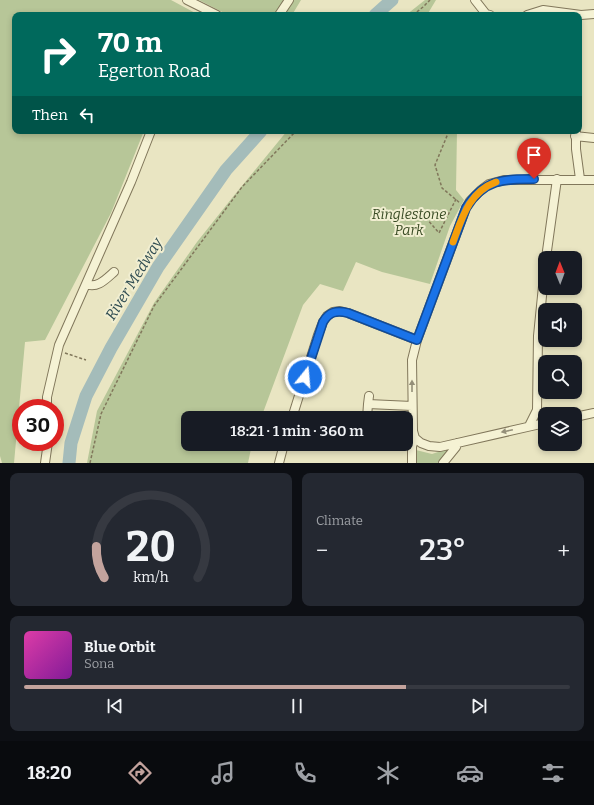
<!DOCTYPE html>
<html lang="en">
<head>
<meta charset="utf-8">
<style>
  :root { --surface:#171b24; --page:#242831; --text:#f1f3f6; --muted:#9ea1a6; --line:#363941; --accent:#c3a39d }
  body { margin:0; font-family:Bitter,serif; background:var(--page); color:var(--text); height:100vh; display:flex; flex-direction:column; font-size:15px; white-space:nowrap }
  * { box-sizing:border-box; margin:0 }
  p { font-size:13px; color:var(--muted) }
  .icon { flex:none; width:22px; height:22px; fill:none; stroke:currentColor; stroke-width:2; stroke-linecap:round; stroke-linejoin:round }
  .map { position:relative; height:463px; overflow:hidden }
  .panel { display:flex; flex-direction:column; gap:10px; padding:10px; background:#0d0f14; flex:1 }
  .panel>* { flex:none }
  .hud { position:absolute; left:12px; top:12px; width:570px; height:122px; border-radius:8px; box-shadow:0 2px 6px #0003; background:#00695c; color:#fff; overflow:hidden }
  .needle { width:26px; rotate:359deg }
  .controls { position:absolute; left:538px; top:251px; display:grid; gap:8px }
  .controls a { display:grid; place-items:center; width:44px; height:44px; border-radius:8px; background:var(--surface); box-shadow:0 2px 6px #0003; font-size:20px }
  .speed { position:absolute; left:12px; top:399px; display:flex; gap:8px; font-size:20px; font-weight:700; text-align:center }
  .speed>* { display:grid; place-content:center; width:52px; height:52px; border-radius:50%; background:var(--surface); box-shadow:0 2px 6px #0003; line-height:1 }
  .speed .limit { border:6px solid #d22; background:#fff; color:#111 }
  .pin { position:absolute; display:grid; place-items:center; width:34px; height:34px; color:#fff; margin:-41px -17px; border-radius:50% 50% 50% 0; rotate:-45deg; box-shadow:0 0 4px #0007 }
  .pin .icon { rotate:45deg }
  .me { position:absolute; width:44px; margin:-22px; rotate:17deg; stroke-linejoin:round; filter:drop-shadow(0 0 3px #0008) }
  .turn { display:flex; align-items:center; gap:14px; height:84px; padding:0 20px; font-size:18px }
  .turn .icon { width:52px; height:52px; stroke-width:2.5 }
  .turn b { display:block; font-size:28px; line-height:34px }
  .then { display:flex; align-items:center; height:38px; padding:0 20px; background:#0003; gap:8px; font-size:15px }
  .big { font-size:30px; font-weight:600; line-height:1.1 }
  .panel .tile { flex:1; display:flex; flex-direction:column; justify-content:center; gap:6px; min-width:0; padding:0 14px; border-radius:8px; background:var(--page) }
  .panel .dial { align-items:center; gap:0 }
  .dial svg { height:104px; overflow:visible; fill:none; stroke:var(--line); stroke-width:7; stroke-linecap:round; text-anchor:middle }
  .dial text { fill:var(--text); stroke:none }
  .song { display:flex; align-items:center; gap:12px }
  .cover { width:48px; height:48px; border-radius:6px; background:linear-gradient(135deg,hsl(320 70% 55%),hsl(290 70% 35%)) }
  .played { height:4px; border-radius:2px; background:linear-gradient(90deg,var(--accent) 70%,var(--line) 70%) }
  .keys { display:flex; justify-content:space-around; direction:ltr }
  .heat { display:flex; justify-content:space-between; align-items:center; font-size:22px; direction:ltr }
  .panel .tiles { flex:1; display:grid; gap:10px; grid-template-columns:1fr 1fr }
  .tile:last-child { grid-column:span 2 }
  .trip { position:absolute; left:181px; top:411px; width:232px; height:40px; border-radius:8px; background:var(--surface); box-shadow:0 2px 6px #0003; font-weight:600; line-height:40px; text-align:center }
  .dock { display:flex; height:64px; justify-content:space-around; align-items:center; background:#090b0e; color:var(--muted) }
  .dock .icon { width:28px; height:28px }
  .dock .current { color:var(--accent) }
  .dock b { font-size:18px; color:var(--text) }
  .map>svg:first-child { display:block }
</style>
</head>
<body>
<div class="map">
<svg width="594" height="463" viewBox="0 0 594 463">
  <rect width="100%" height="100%" fill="#e9e5c2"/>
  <path fill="#b7c698" d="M0,0H171L199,15H15V131H144L111,213L45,340L25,342L14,463H2L0,456Z
    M199,0H301L292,15H228Z
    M425,0H436L427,15H406Z
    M287,131H457L456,190L464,200L450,226L430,284L382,272L356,262L343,291L320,284L303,305L261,418H188V444H252L248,463H87L97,411L154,303L197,242L232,198Z
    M447,449V454L438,463H414L416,450L432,454Z"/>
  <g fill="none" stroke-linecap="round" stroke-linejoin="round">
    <path stroke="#a4bcba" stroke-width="13" d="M375,15L392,0
      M69,463L71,443L86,396L111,348L158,267L226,170L261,131"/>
    <g stroke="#81775b" stroke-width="10">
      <path id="minor" d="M187,0L217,15
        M475,0L486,14L490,15
        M279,15L289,0
        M527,15L543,10L581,15L594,14
        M576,131V149L580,179
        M575,136L594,138
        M546,258L557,179
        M86,284C97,289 106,279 114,272
        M369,396L368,404L412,406
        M47,408V397L59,345L131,182L151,131
        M575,417L594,413
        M292,418L318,335L323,322L327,316L333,312L340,311L348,313L417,340
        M367,418L368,404
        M545,423L440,447L429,446L421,443L415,438L413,431L412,360L417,340L466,208L470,201L481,190L489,184L504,180H594
        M529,426L537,410L538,336L545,266
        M45,463L48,442
        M279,463L284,444
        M412,463V446L415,438
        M443,463L456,447L457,443"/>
    </g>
    <path stroke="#81775b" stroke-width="1.5" stroke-dasharray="3 2" stroke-linecap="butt" d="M413,15L423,7L430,0
      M449,131L435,165L442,188L460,203
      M426,218L439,233L456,199
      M65,353L86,360
      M90,463L101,414L154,306L242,187L296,131"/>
    <use href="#minor" stroke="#f5f2d4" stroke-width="8"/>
  </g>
  <defs><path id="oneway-solid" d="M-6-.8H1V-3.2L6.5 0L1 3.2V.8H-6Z"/></defs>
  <g fill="#948f79">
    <use href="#oneway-solid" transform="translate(412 386) rotate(-90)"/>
    <use href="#oneway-solid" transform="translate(507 431) rotate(168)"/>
  </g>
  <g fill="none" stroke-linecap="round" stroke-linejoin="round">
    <g stroke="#114b97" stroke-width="10">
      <path id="route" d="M305,377L323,322C329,312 336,310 348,313L417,340L466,208C484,179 504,179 534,179"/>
    </g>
    <use href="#route" stroke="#1a73e8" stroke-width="7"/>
    <path stroke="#f59e0b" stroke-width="7" d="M453,242C462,218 469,192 496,182"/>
  </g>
  <g text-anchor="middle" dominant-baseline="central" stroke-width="4" stroke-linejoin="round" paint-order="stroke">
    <g font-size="14" font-style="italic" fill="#3b4d26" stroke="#f1eed1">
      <text x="409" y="214">Ringlestone<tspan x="409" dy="16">Park</tspan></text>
    </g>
    <g font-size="15" font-style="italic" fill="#2f4c51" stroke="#f1eed1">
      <text transform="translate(134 279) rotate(-58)">River Medway</text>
    </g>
  </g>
</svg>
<div class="controls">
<a><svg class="needle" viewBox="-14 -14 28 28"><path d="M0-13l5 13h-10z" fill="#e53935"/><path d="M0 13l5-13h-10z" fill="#9ea1a6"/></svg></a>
<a><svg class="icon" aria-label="sound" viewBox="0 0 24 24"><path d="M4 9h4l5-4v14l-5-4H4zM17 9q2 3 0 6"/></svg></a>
<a><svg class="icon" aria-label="search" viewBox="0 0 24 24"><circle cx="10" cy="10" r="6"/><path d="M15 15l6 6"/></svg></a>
<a><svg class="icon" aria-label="layers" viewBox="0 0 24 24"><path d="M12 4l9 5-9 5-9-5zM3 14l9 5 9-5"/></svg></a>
</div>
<div class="speed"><div class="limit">30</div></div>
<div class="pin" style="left:534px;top:179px;background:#d93025"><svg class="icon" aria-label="arrive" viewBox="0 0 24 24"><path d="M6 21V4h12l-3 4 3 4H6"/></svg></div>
<svg class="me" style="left:305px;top:377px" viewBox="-20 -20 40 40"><circle r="17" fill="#1a73e8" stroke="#fff" stroke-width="3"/><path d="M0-11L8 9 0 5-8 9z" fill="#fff"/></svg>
<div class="trip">18:21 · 1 min · 360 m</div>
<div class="hud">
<div class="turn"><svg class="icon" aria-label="right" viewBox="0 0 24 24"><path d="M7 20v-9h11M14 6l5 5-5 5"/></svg><div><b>70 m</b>Egerton Road</div></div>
<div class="then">Then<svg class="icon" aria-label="left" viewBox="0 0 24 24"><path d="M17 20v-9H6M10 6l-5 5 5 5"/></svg></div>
</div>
</div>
<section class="panel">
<div class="tiles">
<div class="tile dial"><svg viewBox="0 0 100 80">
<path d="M14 69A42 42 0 1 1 86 69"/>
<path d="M14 69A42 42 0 0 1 8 45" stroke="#c3a39d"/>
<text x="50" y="56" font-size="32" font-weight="700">20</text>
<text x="50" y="72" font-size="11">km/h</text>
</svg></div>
<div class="tile"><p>Climate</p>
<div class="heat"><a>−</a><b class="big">23°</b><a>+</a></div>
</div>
<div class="tile">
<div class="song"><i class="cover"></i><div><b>Blue Orbit</b><p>Sona</p></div></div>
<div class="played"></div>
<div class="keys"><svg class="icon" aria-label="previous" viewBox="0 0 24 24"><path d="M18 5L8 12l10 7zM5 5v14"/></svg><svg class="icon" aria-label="pause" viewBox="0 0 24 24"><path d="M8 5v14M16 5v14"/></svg><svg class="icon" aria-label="next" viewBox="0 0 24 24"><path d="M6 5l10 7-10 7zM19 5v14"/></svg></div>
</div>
</div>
</section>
<nav class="dock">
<b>18:20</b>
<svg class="icon current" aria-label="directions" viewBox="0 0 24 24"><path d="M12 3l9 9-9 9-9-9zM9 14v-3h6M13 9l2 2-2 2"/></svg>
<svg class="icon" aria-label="music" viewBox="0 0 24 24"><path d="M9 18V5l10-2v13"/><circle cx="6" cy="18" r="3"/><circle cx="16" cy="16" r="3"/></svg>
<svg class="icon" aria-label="phone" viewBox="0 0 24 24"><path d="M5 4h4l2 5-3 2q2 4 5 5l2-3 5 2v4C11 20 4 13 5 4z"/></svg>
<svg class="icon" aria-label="climate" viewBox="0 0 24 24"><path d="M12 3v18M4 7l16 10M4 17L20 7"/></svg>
<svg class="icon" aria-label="car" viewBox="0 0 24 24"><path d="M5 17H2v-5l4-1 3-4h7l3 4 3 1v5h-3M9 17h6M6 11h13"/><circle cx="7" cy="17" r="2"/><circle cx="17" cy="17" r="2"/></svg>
<svg class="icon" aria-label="filters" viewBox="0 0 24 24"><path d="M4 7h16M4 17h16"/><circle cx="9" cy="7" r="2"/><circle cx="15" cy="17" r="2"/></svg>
</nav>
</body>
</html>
